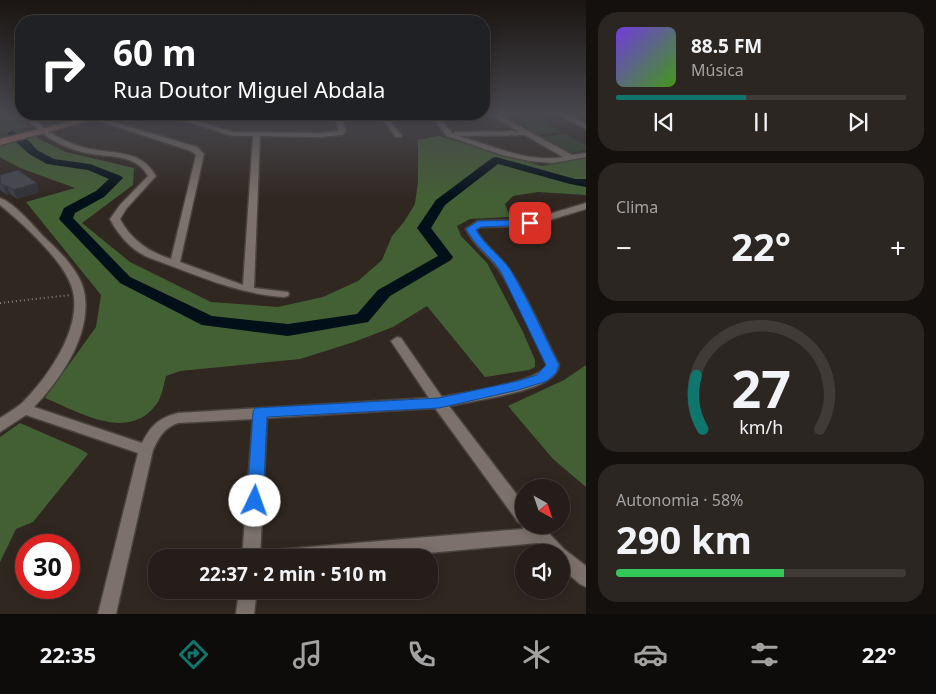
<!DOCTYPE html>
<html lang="pt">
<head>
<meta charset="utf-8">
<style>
  :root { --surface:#241d19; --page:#2c2622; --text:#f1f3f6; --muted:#a3a2a2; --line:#413b38; --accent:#0f766e }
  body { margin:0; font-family:"Noto Sans",sans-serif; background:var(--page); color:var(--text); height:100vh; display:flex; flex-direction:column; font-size:19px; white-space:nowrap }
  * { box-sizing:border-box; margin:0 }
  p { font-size:16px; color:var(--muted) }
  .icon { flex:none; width:28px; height:28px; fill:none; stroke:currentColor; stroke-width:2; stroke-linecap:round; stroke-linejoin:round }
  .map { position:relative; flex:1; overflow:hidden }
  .details { display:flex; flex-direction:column; gap:12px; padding:12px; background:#14100e; width:350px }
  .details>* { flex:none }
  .hud { position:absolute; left:15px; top:15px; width:475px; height:105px; border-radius:20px; box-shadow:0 2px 12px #0003,0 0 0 1px var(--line); background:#202124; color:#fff; overflow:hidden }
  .needle { width:32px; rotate:140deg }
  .fabs { position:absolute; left:515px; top:479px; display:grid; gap:10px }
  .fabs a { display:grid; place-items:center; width:55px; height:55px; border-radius:50%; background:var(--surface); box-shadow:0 2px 12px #0003,0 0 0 1px var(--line); font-size:25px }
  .speed { position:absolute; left:15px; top:534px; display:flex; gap:10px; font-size:25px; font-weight:700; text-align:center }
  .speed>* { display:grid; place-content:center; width:65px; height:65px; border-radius:50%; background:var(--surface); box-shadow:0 2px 12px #0003,0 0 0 1px var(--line); line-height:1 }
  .speed .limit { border:8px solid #d22; background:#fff; color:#111 }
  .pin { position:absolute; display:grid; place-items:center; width:42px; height:42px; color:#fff; margin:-21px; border-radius:10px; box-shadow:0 2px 8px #0006 }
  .me { position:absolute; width:55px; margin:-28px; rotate:3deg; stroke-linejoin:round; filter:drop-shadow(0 0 4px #0008) }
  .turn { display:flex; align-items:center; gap:18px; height:105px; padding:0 15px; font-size:22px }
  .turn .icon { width:65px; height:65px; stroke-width:2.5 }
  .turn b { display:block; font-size:35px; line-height:42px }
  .big { font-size:38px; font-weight:700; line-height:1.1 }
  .details .card { flex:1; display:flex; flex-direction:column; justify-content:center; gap:8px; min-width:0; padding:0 18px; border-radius:20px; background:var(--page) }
  .details .dial { align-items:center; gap:0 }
  .dial svg { height:130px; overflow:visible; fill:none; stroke:var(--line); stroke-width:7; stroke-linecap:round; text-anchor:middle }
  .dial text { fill:var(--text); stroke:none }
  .song { display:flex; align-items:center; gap:15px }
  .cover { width:60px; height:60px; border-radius:8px; background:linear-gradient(135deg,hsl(260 70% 55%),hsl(100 70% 35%)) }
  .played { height:5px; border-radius:2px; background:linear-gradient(90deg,var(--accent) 45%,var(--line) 45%) }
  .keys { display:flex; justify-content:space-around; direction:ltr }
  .heat { display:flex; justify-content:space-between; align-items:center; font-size:28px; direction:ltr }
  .charge { height:8px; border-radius:4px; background:linear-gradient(90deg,#34c759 58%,var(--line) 0) }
  .trip { position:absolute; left:148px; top:549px; width:290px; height:50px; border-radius:20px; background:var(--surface); box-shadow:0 2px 12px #0003,0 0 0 1px var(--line); font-weight:700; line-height:50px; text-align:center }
  .menu { display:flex; height:80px; justify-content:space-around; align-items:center; background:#0e0c0a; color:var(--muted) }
  .menu .icon { width:35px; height:35px }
  .menu .on { color:var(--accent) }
  .menu b { font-size:22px; color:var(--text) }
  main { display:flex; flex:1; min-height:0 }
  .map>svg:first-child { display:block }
</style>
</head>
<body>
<main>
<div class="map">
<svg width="586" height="614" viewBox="0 0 586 614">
  <rect width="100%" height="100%" fill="#302721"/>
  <path fill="#304128" d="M0,114H21L30,127L24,129L26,132L0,139Z
    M539,117L562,132L538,135L515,120Z
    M566,134L586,145V150L569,153L541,137Z"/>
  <path fill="#436034" d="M31,135L66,152L134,168L133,185L82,223L130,262L211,302L278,307L323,297L358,281L382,260L392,236L404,222L415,204L418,182V140L439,136L542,166L586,157V195L538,192L513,196L505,204L510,217L470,219L457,226L461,236L487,263L523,332L535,360V367L529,370L485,377L427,306L393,327L354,342L300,359L180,371L166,376C164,384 162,395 158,402C130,444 79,412 45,398L96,327L101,295L26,202L75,188L20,168L0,157V143Z
    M586,365V487L553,459L508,406L564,380Z
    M20,423L82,450L88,454L33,522L16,529L0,562V437Z"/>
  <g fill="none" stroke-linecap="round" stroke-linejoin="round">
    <path fill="#010f18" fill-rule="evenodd" d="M12,130L29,141L37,150L54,159L90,164L121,176L123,178L104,197L75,213L73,218L130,277L212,316L288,324L357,314L378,290L438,256L417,228L436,200L492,158L496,157L575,179H586V187L570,184L498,164L445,205L431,228L453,257L451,260L390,296L368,322L288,336L202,325L120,283L59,219L64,208L96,191L109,179L88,170L47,164L29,154L8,135L7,133Z"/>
    <g stroke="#49423d" stroke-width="3">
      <path id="minor" d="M24,114H30C43,131 66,143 86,148C114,155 140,148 156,176L126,209L120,219C131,240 149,252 171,259L196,155L191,151L90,118L95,117L197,147L204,154L180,262L243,285L253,136H233L162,114H171L233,132L320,133L339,131L334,114H340L346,131L342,135L320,137L260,136L254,288L288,292L289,294L288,296L284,297C236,294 195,274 150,258C132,251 119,236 110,219L120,205L148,176C135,152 105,158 82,152C59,146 37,133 24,114Z
        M263,114H314L309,118L266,116Z
        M378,114H384L402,136L400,137H396Z
        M430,114H436L453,134L456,132L518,131L490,114H497L572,155L586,153V157L553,163L529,161L502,155L447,136ZM525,135L563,157C529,163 492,146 459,136Z
        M562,114H568L586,124V129L566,119Z
        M0,198C14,203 33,225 43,236C57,249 77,268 83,287C95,330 62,378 34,407L142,443C151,425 159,418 178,413L429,398L391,341L397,337L401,338L442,397C462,393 540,382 547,365C531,334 519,301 500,271C490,256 474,246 466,229L478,221L529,220L586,203V209L530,226L480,227L476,230C484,246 501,256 511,272C530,301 543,334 559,365C558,372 554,376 548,380C529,393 473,401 449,406L524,504V525H541L564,549L586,566V587L580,584L561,568V552H546L537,543L374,558H265L268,552L274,550L523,529L522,524L518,522L435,408L267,418L260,558H242L253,419L178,423C164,428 159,437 153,450L116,614H98L138,453L26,415L0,432V418C7,413 15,409 22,403C48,377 86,324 71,285C61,258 22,223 0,205Z
        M239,590H257L254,614H236Z"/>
    </g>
    <g stroke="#49423d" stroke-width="3">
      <path id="major" d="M100,114H113L0,145V139Z"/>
    </g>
    <path stroke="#89817c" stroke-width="2" stroke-dasharray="1 3" stroke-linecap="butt" d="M0,303L70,295"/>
    <use href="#minor" fill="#7c726b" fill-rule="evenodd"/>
    <use href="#major" fill="#a66b67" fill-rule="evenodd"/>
  </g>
  <path fill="#3d3d46" d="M0,175L39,192L17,199L10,194L7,195L0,190Z"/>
  <path fill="#323239" d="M37,183L39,192L17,199L14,190Z
    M4,186H7L10,194L7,195Z"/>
  <path fill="#474751" stroke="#323239" d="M18,170L37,183L14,190L7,186H4L0,183V175Z"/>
  <linearGradient id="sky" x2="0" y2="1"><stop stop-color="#1a1512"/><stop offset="0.57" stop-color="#48474e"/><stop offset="1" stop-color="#48474e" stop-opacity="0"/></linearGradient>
  <rect width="586" height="200" fill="url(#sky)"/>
  <path fill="#1a73e8" stroke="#114b97" d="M530,220L533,221V225L481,227L476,230C485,246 501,256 511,271C529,301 543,334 559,365L556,373L547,381L518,390L439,408L267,417L263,501L260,506L255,508L249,506L247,501L253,412L255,408L439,398L518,381L537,375L546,365L501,272C491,256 475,246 466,229L478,221Z"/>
</svg>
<div class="fabs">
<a><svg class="needle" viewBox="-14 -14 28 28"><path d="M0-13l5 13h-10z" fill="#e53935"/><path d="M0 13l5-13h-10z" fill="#a3a2a2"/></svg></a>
<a><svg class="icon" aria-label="sound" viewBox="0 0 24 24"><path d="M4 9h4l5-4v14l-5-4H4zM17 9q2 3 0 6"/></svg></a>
</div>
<div class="speed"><div class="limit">30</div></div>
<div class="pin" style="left:530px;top:223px;background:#d93025"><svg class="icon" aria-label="arrive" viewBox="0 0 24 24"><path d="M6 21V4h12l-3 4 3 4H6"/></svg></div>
<svg class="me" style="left:255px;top:501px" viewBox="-20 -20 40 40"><circle r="19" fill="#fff"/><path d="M0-13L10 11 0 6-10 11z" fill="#1a73e8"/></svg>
<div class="trip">22:37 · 2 min · 510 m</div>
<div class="hud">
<div class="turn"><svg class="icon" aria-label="right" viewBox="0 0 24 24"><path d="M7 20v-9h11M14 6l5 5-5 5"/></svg><div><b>60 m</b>Rua Doutor Miguel Abdala</div></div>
</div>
</div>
<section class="details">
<div class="card">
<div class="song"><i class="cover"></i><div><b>88.5 FM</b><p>Música</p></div></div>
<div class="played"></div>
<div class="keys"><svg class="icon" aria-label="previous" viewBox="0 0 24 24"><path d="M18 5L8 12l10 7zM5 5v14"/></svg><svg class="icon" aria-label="pause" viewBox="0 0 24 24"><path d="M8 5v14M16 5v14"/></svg><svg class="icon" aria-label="next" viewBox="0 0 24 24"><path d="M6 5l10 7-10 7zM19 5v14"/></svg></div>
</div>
<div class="card"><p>Clima</p>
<div class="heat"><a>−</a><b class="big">22°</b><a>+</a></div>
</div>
<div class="card dial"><svg viewBox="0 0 100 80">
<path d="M14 69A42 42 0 1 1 86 69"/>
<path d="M14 69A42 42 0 0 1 10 36" stroke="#0f766e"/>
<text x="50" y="56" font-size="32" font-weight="700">27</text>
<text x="50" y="72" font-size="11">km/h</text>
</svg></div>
<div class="card"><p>Autonomia · 58%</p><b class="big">290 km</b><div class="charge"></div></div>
</section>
</main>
<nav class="menu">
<b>22:35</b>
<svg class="icon on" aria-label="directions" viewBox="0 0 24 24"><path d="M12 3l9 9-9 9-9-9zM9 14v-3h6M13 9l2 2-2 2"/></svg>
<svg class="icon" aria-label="music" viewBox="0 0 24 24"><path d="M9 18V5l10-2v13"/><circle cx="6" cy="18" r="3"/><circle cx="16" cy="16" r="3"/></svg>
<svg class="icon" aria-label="phone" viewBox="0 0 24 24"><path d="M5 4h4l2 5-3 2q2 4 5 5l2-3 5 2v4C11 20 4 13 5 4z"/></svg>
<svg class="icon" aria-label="climate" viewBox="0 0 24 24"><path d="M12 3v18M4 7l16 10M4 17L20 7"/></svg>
<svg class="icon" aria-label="car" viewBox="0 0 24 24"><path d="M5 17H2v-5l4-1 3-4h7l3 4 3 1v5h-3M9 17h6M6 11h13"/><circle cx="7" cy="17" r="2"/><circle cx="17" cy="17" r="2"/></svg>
<svg class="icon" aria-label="filters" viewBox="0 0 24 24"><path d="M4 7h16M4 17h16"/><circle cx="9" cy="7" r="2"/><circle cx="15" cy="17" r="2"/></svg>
<b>22°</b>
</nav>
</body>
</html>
